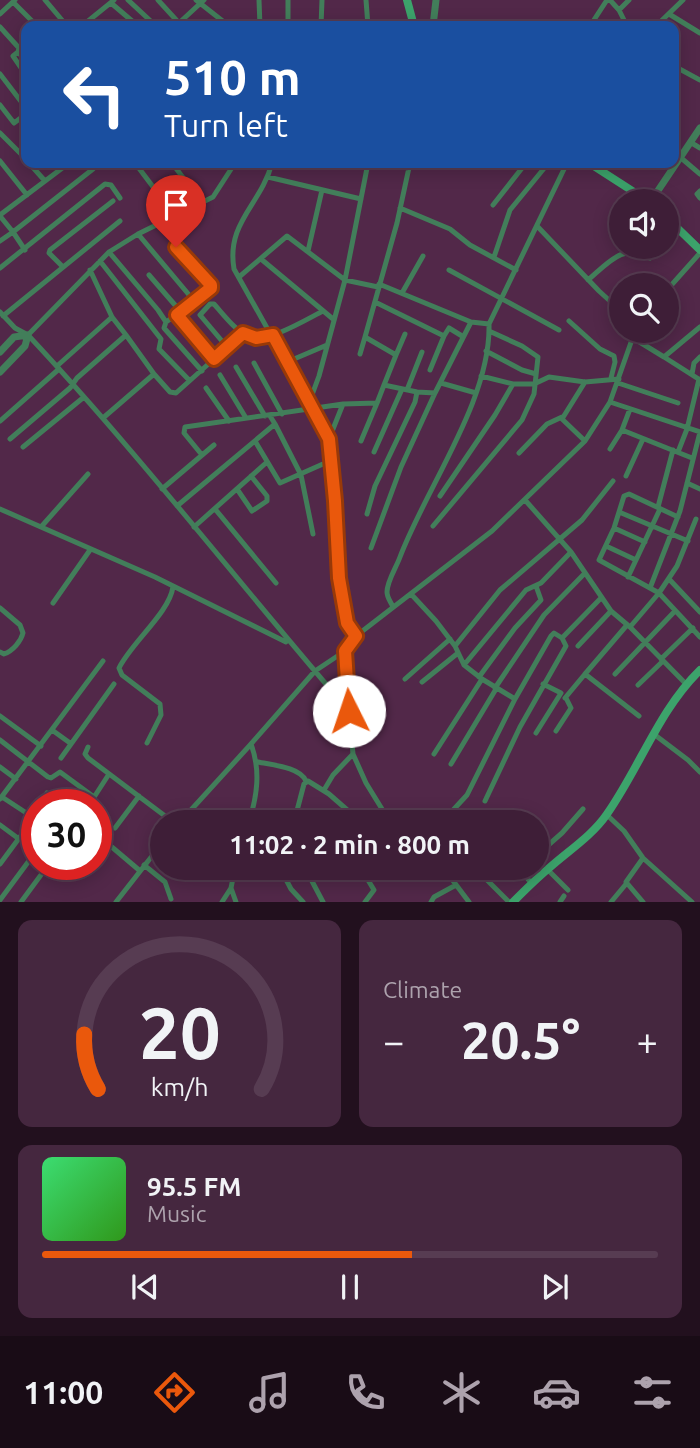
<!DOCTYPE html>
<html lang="en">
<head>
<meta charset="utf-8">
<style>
  :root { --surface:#3e1e37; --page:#45273f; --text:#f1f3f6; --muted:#ada2ad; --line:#573c52; --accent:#ea580c }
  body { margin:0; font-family:Ubuntu,sans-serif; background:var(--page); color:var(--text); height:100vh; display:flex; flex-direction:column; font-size:26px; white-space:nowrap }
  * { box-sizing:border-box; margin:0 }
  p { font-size:23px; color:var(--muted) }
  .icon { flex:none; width:38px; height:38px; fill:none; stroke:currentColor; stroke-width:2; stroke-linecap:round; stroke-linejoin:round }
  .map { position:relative; height:902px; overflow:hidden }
  .side { display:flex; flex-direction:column; gap:18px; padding:18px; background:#22101e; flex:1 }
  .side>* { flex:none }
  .hud { position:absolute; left:21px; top:21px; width:658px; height:147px; border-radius:14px; box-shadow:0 4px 18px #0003,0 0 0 2px var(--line); background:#1a4fa0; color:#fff; overflow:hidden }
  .tools { position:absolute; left:609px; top:189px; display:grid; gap:14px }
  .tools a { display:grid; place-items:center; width:70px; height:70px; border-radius:50%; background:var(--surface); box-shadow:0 4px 18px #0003,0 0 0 2px var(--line); font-size:35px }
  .speed { position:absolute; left:21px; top:789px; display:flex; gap:14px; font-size:35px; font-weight:700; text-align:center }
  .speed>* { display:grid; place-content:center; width:91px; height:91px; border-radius:50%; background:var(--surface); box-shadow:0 4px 18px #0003,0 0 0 2px var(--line); line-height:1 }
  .speed .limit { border:10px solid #d22; background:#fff; color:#111 }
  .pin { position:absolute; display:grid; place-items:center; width:60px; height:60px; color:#fff; margin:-72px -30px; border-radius:50% 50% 50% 0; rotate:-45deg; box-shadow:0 0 7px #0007 }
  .pin .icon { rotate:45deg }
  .me { position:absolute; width:77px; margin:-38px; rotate:356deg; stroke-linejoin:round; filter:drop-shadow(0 0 5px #0008) }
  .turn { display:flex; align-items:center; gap:24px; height:147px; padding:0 28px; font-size:32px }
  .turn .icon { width:91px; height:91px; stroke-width:2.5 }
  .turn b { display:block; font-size:49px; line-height:60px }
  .big { font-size:52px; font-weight:700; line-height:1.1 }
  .side .tile { flex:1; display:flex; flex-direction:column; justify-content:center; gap:10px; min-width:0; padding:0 24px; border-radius:14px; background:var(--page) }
  .side .dial { align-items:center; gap:0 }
  .dial svg { height:182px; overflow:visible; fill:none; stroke:var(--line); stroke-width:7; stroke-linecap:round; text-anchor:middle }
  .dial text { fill:var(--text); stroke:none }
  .song { display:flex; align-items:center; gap:21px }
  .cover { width:84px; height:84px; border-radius:10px; background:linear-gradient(135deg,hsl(140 70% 55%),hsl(110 70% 35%)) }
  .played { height:7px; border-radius:4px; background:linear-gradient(90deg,var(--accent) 60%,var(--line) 60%) }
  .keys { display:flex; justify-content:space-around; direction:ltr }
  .heat { display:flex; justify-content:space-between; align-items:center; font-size:38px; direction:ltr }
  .side .tiles { flex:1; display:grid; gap:18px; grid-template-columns:1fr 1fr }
  .tile:last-child { grid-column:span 2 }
  .trip { position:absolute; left:150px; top:810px; width:399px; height:70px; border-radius:35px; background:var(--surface); box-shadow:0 4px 18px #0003,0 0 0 2px var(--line); font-weight:700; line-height:70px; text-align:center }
  .tabs { display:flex; height:112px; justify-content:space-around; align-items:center; background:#190c16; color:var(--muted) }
  .tabs .icon { width:49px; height:49px }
  .tabs .selected { color:var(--accent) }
  .tabs b { font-size:32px; color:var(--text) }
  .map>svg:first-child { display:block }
</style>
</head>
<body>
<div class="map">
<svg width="700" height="902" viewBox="0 0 700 902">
  <rect width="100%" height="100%" fill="#522849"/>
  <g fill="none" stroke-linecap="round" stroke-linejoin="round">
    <path stroke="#427e5a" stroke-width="5" d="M45,0L67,26
      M128,0L156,26
      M158,0L179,23L204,0
      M196,0L229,26
      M259,0L260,26
      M288,0V26
      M366,0L368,26
      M610,0L619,10L627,26
      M13,2L37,26
      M111,3L138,26
      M619,10L629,0
      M0,14L15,0
      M669,14L700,33
      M82,26L114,0
      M321,26L322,0
      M590,26L607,0
      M656,26L683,0
      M0,27L19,48L18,52
      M26,61L18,52L13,56L26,75
      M674,66L700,80
      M0,74L26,108
      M0,105L14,123L26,114
      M0,133L26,159
      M690,142L700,148
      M680,157L700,174
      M0,161L27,195
      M29,163L45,181
      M135,163L175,216
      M172,163L202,203
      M272,163C261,205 226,222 234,269L309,403
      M379,163L409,168
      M268,177L361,199
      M700,191L697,194L700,198
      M493,205L526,163
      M400,208L450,229L470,245L516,270
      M0,215L69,163
      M0,216L13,232L0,241
      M538,227L599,291L621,311
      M138,234L195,302L166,322
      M176,247L211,285L207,294L195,302
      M25,250L13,232L93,169L97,165L96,163
      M308,251L322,190
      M109,252L158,310L166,322L164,328L202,371
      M494,257L510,210L546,166L554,163
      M261,259L333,319
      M100,261L161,339L159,349L189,380
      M63,267L49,253L50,250L113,201
      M0,268L105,184L111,185L120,198
      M449,270L559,330
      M149,275L181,312
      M239,277L287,236L345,280L368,163
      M588,280C608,263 624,242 650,258
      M379,284L471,322
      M667,290L700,253
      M402,293L423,256
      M375,302L444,336L449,328L462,336
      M0,312L15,328L28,335C140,455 241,586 349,711L345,651L356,636L347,623L339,578L335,501L329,439L343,404L377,403L384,385L417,392L435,393L471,322L489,324L567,163
      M177,315L214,359
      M3,316L120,221
      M569,321L600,349L614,356L615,362L611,378
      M28,335L109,252L138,234L213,197L235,163
      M126,335L154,374
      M633,338L664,357L700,327
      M227,347L200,315L210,304H214C224,315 237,333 251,337C268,343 307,319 323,311
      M486,351L522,370L536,374
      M360,354L365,337
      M396,355L405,334
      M664,357L700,380
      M287,362L327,345
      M254,363L282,414
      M57,366L112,317
      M236,367L265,416
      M430,370L444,336
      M692,374L694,363L700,357
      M220,375L246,418
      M481,376L513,384H534L549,377L585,382L619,379
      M441,383L476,393
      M618,383L678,403
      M384,385L396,355L365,337L397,223L410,163
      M206,388L229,421
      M407,390L422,352
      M610,402L700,432L680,511L650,588
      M103,418L154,374L170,392L176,393L243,333
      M0,421L59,369
      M275,424L301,475L313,534
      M622,430L692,458
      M10,439L70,388L77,378L126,335L112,317L90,270
      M329,439L309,403L319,376L345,280L378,287
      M255,441L280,483L332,460
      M361,441L377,403
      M585,441L562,419L585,382
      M23,447L84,397
      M610,449L622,430L630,409
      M374,452L402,389
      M678,452L687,429L699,379
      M519,453L547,424L562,417
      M202,455L184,433L185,427L343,404
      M626,476L643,439
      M687,483L700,489
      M162,489L214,445
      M237,489L252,511L267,501V496L251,476
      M440,496L495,415L513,384
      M525,500L571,552L611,611L630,627L686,684
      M177,506L275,424L270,416
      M658,507L673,450
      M0,509L155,577L286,642
      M215,509L276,583
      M619,512L688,541
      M367,514L375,486L415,402L417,392
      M678,517L629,494L624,496L614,528L599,560L659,593L700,637
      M433,526L522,420L534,394L538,357L522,346L489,331
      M41,527L88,474
      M194,527L267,462
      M614,528L645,542
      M606,546L636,560
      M371,548L401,467L435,393
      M628,577L660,509
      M669,579L700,612
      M411,594L436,621L455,646L464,665L482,679L515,699L467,795L442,822
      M53,603L90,550
      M393,607C391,602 387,598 387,592C387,581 396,568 400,557C427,486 491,400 489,324
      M0,608L20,625L23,633C21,641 13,651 4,654L0,652
      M627,625L585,674L639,716
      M630,627L659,593L677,566L696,519
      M356,636L492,531L585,441L610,402L635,331
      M455,646L500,590L582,520L613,481
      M578,646L611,611
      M661,659L693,628
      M464,665L526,590L541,583L571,552
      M615,674L675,611
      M479,677L515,628L541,600L536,586
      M405,679L450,639
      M422,682L458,653
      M638,685L663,661
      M495,688L544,615L585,573
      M565,698L585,674
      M515,699L551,636L554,633L562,638
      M349,711L353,754L366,783L390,822
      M0,716L41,746
      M52,730L70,743
      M556,731L571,708L566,698
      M536,733L561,693L543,684
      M655,735L688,760L700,772
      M0,740L48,777L51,778L60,772L94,797
      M351,742L364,732L380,709
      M147,743L161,715L160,704L122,675L119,668C132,642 169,613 173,587
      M88,747L85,754L88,758L173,822
      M434,754L482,679
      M61,758L114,684
      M258,762C272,765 300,767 306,781
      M451,764L496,689
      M0,767L16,779
      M324,790L333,775L353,754
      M0,799L103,661
      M485,801L520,727L566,646L562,638L601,598
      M38,805L47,793
      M59,805L67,793
      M89,805L109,774
      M607,815L624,831L643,858L692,902
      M296,817L307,822
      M180,822L251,744
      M249,822C257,796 261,771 251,744L315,671L345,651
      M294,822L304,784L308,781L329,794L361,822
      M0,825L19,839
      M115,828L139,796
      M537,836L543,830
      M100,837L139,870
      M537,855L562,833L583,809
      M0,864L34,818L2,797
      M144,865L165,882L171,899
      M235,868L231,888L236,902
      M280,868L291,889L303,902
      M305,868L323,902
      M441,868L451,878L469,902
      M519,868L531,883
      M547,869L568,890
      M479,872L509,902
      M0,900L37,850
      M21,902L49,864
      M116,902L163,842
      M222,902L231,888
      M365,902L374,890L368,880L371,868
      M431,902L434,897L456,885
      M560,902L564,896
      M611,902L626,884
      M643,902L626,882L643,858"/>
    <path stroke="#427e5a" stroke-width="7" d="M433,26L436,0
      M651,201L700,128
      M0,352L14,337L28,335L25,346L0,372"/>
    <path stroke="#3ca36b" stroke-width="8" d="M407,0L414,26
      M589,163L648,201
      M667,218L700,250
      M513,902C524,891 536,879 548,869C568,851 592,836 607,814C640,767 659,710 700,670"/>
  </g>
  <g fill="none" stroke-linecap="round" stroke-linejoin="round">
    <g stroke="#983908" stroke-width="18">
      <path id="route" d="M176,247L211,285V288L177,315L214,359L243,333L256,338L273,335L329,439L335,501L339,578L347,623L356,636L345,651L349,711"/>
    </g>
    <use href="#route" stroke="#ea580c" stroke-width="12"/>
  </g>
</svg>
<div class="tools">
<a><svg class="icon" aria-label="sound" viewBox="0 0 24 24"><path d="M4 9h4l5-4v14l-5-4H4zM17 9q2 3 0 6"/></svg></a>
<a><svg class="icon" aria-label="search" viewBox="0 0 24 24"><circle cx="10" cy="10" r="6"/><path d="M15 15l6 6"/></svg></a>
</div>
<div class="speed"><div class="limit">30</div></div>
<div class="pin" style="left:176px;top:247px;background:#d93025"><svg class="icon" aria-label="arrive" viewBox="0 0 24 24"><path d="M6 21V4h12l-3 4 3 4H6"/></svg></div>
<svg class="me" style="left:349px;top:711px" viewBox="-20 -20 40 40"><circle r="19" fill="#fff"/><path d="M0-13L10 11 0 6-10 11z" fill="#ea580c"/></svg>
<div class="trip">11:02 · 2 min · 800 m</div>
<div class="hud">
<div class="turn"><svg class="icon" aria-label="left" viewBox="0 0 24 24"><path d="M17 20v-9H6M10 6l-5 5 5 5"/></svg><div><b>510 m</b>Turn left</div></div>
</div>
</div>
<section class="side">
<div class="tiles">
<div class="tile dial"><svg viewBox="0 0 100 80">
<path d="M14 69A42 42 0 1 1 86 69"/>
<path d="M14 69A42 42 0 0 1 8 45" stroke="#ea580c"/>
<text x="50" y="56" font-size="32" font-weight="700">20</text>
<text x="50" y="72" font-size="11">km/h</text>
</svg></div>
<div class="tile"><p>Climate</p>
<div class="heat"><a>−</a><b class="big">20.5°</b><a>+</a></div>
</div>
<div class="tile">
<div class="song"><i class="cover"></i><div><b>95.5 FM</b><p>Music</p></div></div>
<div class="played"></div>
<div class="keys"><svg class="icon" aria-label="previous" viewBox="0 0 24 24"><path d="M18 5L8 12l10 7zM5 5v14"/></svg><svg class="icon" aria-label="pause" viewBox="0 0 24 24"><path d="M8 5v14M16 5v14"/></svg><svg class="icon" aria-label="next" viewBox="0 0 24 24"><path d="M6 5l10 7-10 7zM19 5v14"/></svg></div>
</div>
</div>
</section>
<nav class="tabs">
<b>11:00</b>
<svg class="icon selected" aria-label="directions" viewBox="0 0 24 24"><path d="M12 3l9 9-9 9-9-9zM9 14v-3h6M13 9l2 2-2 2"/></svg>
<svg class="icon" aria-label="music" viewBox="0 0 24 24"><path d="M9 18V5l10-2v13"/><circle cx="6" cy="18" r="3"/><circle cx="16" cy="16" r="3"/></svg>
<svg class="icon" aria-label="phone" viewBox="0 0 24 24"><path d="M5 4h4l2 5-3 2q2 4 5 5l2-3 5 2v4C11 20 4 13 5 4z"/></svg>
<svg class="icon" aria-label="climate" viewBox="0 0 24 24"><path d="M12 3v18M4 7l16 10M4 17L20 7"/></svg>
<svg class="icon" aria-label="car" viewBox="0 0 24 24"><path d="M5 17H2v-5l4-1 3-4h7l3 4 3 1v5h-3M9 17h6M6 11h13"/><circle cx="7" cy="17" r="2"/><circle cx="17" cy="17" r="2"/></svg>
<svg class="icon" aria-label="filters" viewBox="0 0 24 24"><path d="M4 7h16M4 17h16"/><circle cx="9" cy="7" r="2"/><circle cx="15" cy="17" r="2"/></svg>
</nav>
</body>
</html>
